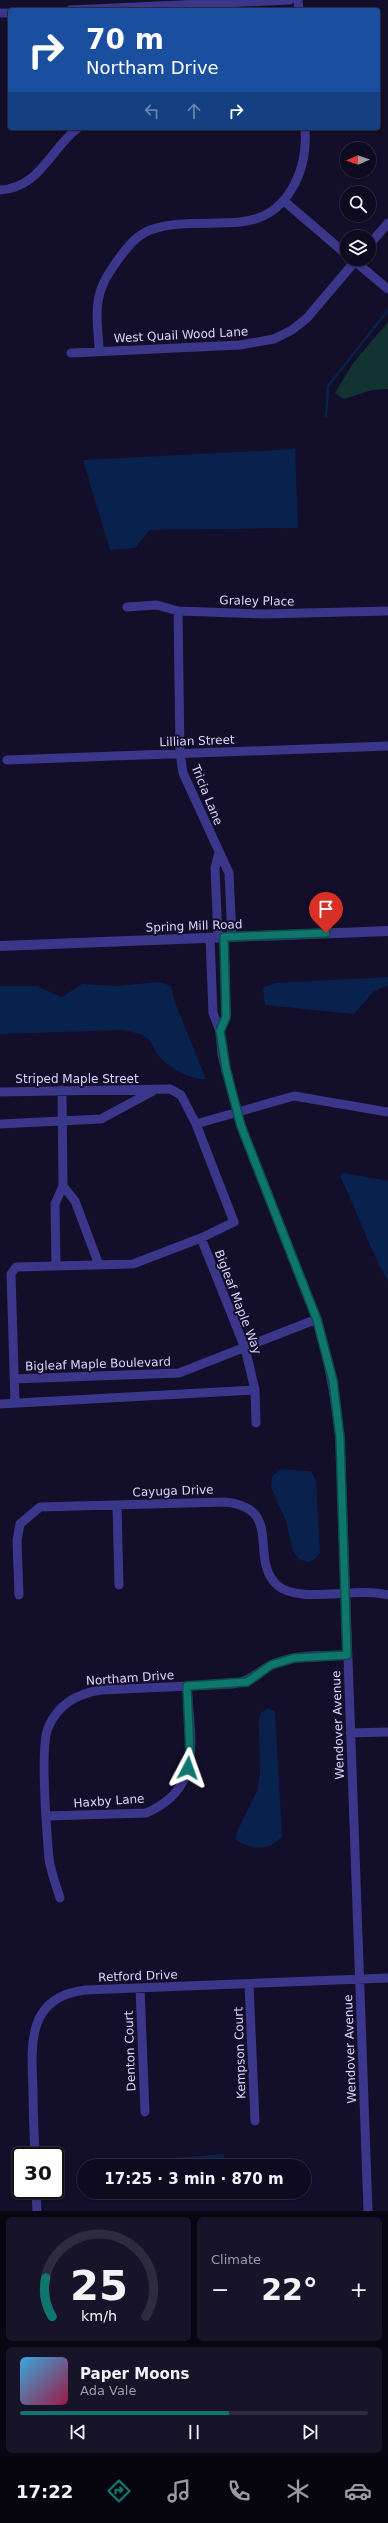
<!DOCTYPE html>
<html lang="en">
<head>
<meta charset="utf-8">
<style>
  :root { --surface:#0e0a1f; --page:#171328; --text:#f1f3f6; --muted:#9b9aa4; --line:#2e2b3d; --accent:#0f766e }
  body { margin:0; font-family:"DejaVu Sans",sans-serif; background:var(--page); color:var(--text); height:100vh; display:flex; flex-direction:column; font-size:15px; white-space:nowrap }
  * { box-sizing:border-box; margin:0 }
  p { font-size:13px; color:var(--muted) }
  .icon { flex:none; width:22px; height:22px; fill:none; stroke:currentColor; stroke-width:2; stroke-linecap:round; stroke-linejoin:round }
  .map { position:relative; height:2211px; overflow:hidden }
  .sheet { display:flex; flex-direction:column; gap:6px; padding:6px; background:#080611; flex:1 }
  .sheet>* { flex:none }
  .top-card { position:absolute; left:8px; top:8px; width:372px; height:122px; border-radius:4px; box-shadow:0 1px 3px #0004,0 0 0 1px var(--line); background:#1a4fa0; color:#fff; overflow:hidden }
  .needle { width:26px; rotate:268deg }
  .fabs { position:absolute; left:340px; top:142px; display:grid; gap:8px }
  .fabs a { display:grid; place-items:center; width:36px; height:36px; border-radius:50%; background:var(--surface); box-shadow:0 1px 3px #0004,0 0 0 1px var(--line); font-size:20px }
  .speed { position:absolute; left:12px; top:2147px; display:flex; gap:8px; font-size:20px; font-weight:700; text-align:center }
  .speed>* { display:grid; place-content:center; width:52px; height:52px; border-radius:50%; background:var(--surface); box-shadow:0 1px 3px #0004,0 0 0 1px var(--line); line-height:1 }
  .speed .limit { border:2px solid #111; border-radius:6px; background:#fff; color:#111 }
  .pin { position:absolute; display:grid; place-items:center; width:34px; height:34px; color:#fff; margin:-41px -17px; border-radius:50% 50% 50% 0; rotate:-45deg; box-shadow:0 0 4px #0007 }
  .pin .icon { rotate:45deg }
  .me { position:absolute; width:44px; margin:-22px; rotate:4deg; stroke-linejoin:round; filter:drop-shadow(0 0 3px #0008) }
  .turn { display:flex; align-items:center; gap:14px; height:84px; padding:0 12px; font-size:18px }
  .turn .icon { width:52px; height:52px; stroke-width:2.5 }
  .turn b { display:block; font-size:28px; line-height:34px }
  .lanes { display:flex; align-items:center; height:38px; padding:0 12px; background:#0003; justify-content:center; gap:20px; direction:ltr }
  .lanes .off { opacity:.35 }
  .big { font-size:30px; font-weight:800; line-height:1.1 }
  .sheet .widget { flex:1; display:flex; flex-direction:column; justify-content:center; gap:6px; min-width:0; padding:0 14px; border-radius:6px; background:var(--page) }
  .sheet .dial { align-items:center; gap:0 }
  .dial svg { height:104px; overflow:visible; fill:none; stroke:var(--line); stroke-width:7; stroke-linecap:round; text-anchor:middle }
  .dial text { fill:var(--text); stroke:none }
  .song { display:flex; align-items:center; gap:12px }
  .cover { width:48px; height:48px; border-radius:6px; background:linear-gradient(135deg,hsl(200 70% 55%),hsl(340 70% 35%)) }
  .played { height:4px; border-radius:2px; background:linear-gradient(90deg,var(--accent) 60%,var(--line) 60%) }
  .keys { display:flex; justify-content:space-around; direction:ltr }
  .heat { display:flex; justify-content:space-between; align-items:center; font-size:22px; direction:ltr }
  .sheet .tiles { flex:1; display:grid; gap:6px; grid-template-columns:1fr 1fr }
  .widget:last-child { grid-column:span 2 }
  .trip { position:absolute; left:77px; top:2159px; width:234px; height:40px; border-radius:20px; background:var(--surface); box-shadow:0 1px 3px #0004,0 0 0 1px var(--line); font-weight:800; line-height:40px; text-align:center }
  .tabs { display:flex; height:64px; justify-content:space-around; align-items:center; background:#06040c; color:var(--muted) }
  .tabs .icon { width:28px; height:28px }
  .tabs .active { color:var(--accent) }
  .tabs b { font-size:18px; color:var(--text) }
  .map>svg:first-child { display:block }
</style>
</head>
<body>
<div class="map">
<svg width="388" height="2211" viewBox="0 0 388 2211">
  <rect width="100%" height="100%" fill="#130e29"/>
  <path fill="#113332" d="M388,322V389L372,390L344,399L335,393L353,363Z"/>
  <path fill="#09224d" d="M295,449L298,528L150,530L135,548L110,550L83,460Z
    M388,977V985L373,992L354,1014L265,1005L263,988L275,983Z
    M159,982L171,986L174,1000L206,1079C192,1081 168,1067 159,1056C155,1052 153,1044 149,1040C142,1033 132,1032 123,1030L0,1034V986H36L62,997L82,984L117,986Z
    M343,1173L388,1181V1281C369,1248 357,1211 340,1176Z
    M280,1469L311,1471L316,1481L320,1552L315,1559L308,1562L299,1559L293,1551L286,1521L271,1487L272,1477Z
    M269,1708L275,1712L282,1836C269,1851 253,1851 236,1840V1834L257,1791L260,1774L259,1718L261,1713Z
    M224,2154V2166H162L163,2159Z
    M170,2192H223C216,2203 179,2200 170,2192Z"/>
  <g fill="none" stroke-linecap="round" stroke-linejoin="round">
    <path stroke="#09224d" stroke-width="2.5" d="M326,416L328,386L388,310"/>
    <path stroke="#3a368a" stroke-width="9" d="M298,0L299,10
      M70,10L290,0
      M0,13H10
      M0,190C40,188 50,149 78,128
      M284,201L347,255
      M369,245L388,223
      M352,259L388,289
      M99,350C99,335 95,317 98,302C100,286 108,274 117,261C126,249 135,236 150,230C177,220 211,225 240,222C288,218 308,170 305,128
      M71,353L240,345L274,339L292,330L307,318L357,259
      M127,607L157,605L178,611L262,614L388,611
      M178,611L180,753L183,773L229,873L232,937
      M7,760L388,746
      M224,937L226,1017L220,1031L222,1055L241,1126L317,1319C329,1359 335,1397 340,1438L368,2211
      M210,938L213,1013L220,1031
      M218,938L215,868L219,853
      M0,1092L170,1089L181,1095L196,1124L234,1222L201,1238L133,1264L16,1267L11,1274L15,1403
      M0,1124L101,1119L153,1091
      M196,1124L294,1096L388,1112
      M63,1186L75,1201L99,1265
      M201,1238L245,1348L255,1390L256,1423
      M56,1266L55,1204L63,1186L62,1090
      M14,1379L179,1373L317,1319
      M0,1404L255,1390
      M117,1505L119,1585
      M19,1595L17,1541L20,1524L40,1507L224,1502C285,1507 248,1558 277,1585C299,1605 358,1586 388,1595
      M350,1733L388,1732
      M47,1816L146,1813C205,1788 190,1738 187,1686
      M60,1898C56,1885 51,1872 49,1859C47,1835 40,1747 48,1728C58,1704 78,1693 102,1690L233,1684C250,1681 256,1673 271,1665C294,1654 322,1656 347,1655
      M249,1984L255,2121
      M140,1988L145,2112
      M35,2156C34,2134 33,2111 33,2089C31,2044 27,1997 85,1990L388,1978
      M36,2190L37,2211"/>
    <path stroke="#3a368a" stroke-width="10" d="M0,946L388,931"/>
  </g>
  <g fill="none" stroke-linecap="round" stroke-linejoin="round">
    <g stroke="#0a4d48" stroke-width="10">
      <path id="route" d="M188,1768L190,1753L187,1686L247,1682L271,1665L294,1658L347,1655L340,1438L333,1381L317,1320L241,1126L226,1069L220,1031L226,1017L224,937L326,933"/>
    </g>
    <use href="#route" stroke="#0f766e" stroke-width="7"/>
  </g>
  <g text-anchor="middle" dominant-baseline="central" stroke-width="4" stroke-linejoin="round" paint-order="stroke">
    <g font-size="12" fill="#dbd6ff" stroke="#130e29">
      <text transform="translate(181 335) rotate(-3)">West Quail Wood Lane</text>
      <text transform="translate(257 601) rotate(1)">Graley Place</text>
      <text transform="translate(197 741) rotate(-2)">Lillian Street</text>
      <text transform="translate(207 795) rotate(68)">Tricia Lane</text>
      <text transform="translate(194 926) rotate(-2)">Spring Mill Road</text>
      <text x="77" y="1079">Striped Maple Street</text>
      <text transform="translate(238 1302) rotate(69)">Bigleaf Maple Way</text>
      <text transform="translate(98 1364) rotate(-2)">Bigleaf Maple Boulevard</text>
      <text transform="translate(173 1491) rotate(-2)">Cayuga Drive</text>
      <text transform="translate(130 1678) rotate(-4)">Northam Drive</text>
      <text transform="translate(338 1725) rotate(-92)">Wendover Avenue</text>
      <text transform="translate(109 1801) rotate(-4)">Haxby Lane</text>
      <text transform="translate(138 1976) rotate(-2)">Retford Drive</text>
      <text transform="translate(350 2049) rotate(-92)">Wendover Avenue</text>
      <text transform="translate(130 2051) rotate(-92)">Denton Court</text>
      <text transform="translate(240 2053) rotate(-92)">Kempson Court</text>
    </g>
  </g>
</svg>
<div class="fabs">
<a><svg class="needle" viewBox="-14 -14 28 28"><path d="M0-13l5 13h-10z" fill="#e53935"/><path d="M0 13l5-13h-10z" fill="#9b9aa4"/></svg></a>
<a><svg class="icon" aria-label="search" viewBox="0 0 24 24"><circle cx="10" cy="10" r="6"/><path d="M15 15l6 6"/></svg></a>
<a><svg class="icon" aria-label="layers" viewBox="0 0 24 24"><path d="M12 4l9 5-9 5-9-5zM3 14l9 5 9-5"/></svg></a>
</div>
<div class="speed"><div class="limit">30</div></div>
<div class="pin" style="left:326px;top:933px;background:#d93025"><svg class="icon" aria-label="arrive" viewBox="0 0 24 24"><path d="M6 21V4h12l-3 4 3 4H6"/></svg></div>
<svg class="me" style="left:188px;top:1768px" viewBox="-20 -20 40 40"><path d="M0-17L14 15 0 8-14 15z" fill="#0f766e" stroke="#fff" stroke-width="4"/></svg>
<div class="trip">17:25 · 3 min · 870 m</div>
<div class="top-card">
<div class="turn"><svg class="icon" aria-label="right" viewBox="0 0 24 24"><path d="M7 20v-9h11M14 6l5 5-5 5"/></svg><div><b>70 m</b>Northam Drive</div></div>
<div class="lanes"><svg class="icon off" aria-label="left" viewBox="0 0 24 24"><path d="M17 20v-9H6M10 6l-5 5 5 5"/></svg><svg class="icon off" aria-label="ahead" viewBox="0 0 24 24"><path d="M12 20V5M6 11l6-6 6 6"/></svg><svg class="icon" aria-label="right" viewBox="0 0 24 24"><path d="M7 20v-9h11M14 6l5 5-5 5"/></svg></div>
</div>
</div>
<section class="sheet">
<div class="tiles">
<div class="widget dial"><svg viewBox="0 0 100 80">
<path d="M14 69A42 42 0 1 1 86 69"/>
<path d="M14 69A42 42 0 0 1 9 39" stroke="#0f766e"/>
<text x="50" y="56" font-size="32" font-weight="700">25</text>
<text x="50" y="72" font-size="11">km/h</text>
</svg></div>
<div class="widget"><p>Climate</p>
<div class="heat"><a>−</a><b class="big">22°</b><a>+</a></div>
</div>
<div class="widget">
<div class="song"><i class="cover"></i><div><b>Paper Moons</b><p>Ada Vale</p></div></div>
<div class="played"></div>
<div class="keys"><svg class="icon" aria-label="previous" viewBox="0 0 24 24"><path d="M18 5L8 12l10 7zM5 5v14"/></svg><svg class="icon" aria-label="pause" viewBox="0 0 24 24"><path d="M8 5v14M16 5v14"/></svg><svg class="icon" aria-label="next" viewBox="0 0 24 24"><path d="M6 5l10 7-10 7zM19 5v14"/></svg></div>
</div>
</div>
</section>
<nav class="tabs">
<b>17:22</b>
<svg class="icon active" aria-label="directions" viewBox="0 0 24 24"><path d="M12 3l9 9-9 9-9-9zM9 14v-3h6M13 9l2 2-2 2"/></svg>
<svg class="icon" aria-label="music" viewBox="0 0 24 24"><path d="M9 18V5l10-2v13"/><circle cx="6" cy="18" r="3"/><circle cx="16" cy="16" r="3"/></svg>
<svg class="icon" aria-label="phone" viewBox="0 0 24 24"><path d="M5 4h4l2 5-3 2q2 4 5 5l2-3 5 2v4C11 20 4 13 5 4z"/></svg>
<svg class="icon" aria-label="climate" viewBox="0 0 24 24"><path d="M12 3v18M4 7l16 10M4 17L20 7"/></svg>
<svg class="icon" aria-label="car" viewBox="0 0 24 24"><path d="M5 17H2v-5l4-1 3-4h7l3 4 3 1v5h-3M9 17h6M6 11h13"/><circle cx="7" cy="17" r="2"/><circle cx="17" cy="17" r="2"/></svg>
</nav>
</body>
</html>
